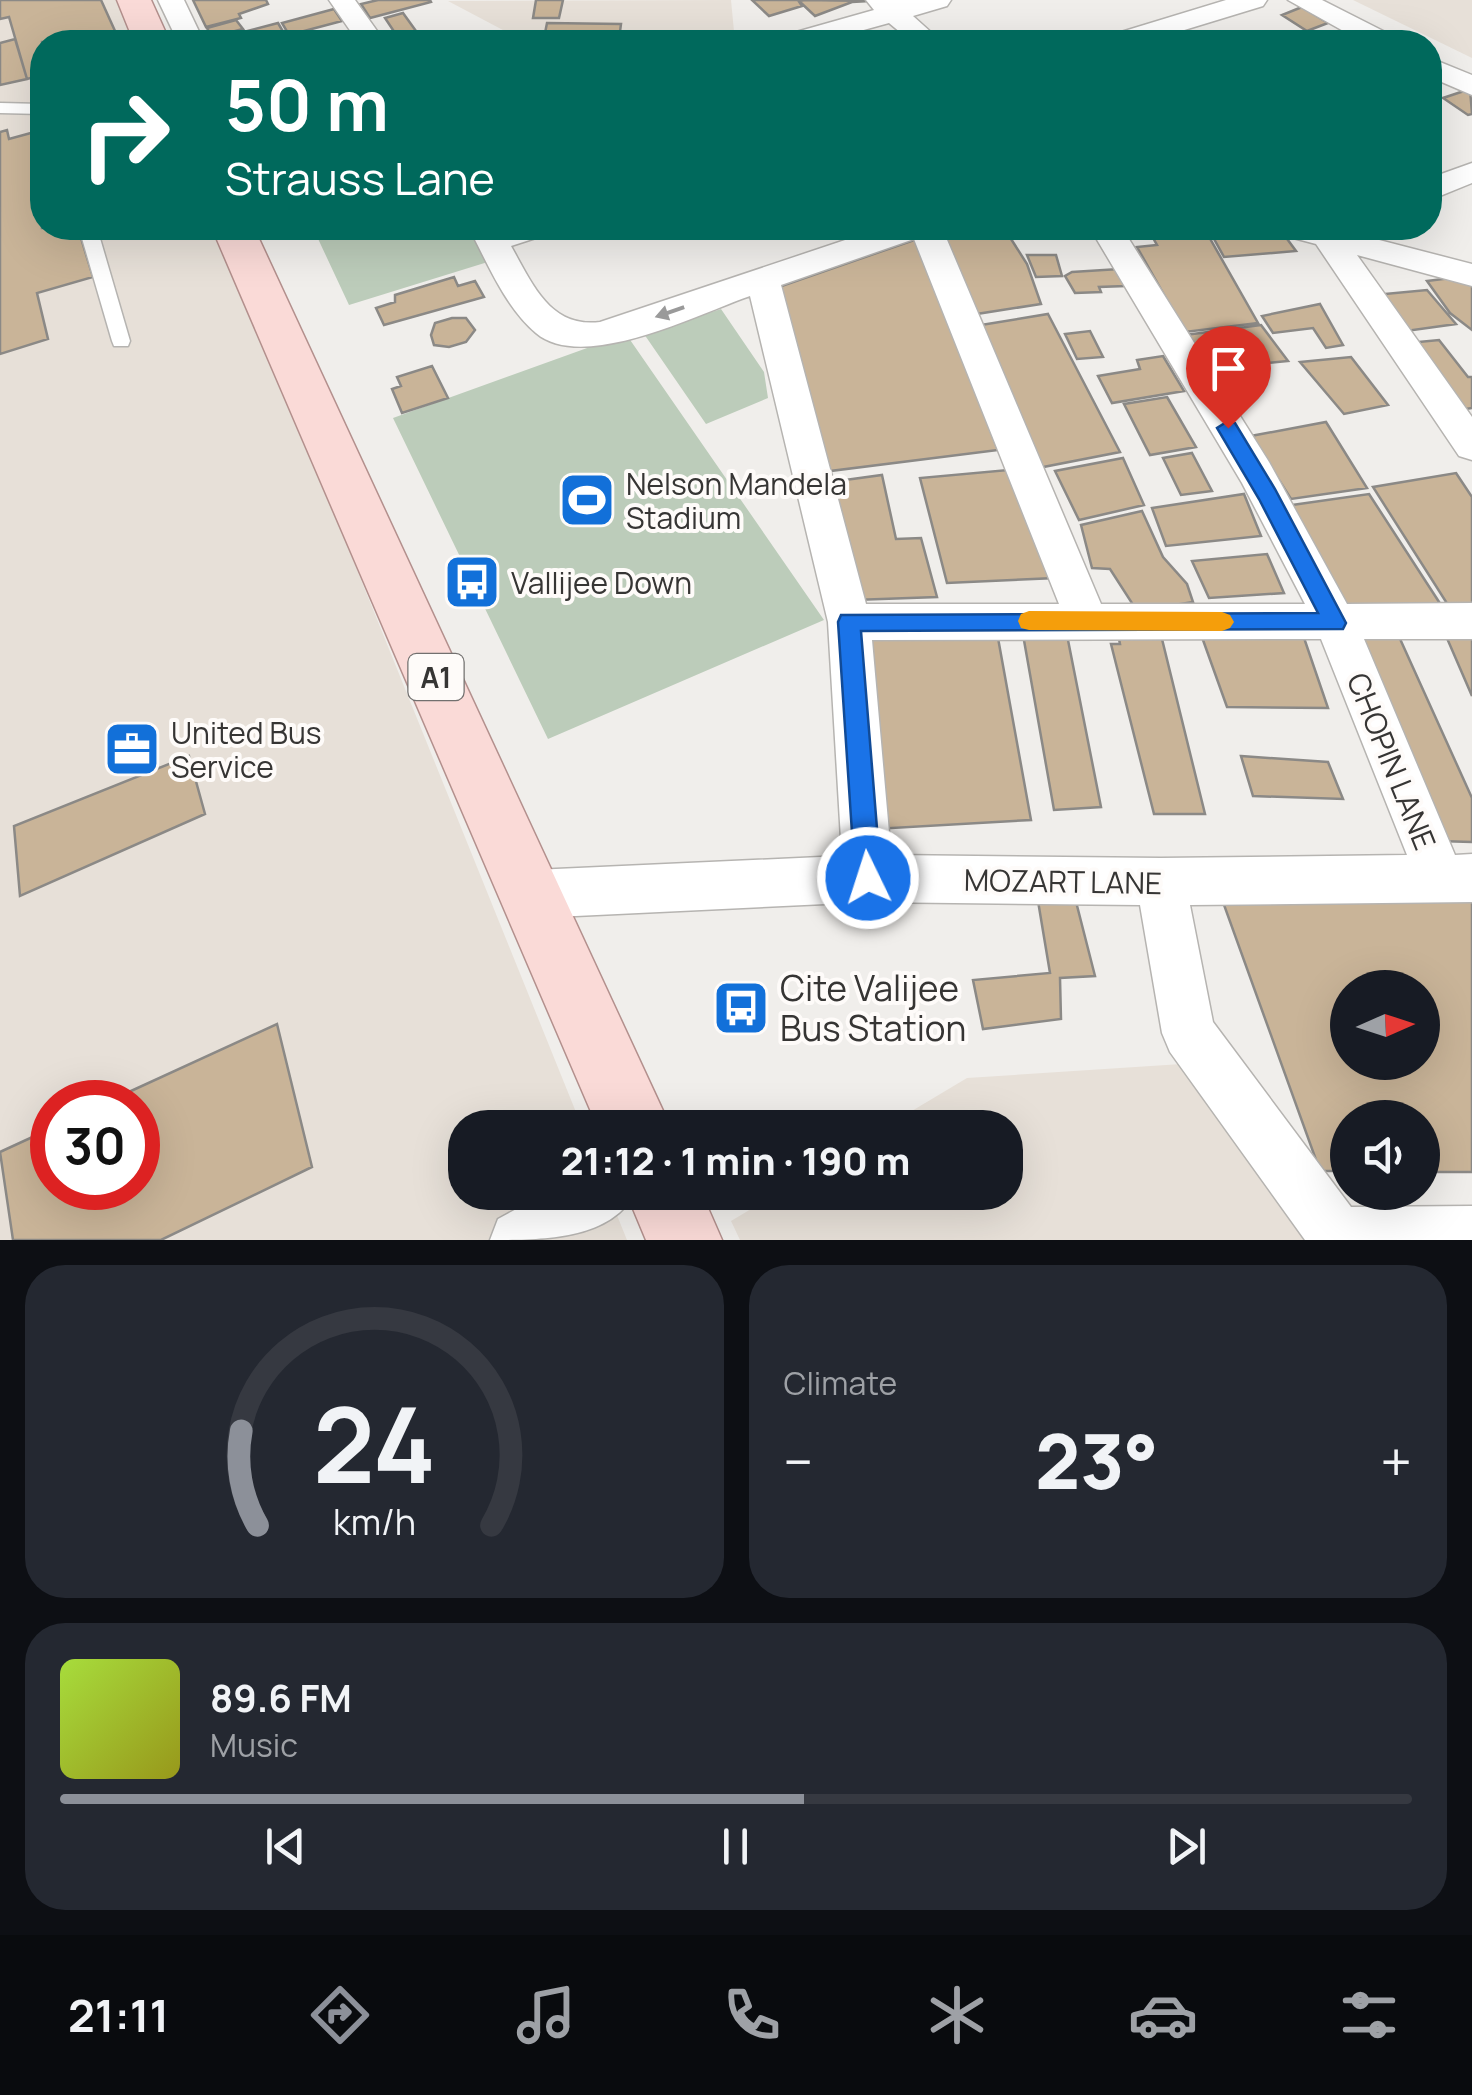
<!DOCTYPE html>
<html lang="en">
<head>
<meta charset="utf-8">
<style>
  :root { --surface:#171b24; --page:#242831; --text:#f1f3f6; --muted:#9ea1a6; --line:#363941; --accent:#8c9099 }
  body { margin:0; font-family:Manrope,sans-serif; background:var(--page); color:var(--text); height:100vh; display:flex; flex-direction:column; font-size:38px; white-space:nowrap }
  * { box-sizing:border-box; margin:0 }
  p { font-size:32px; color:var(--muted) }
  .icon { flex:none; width:55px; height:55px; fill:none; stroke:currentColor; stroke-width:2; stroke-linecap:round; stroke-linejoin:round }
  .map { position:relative; height:1240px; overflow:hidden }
  .side { display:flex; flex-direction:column; gap:25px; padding:25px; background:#0d0f14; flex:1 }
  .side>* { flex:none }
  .hud { position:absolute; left:30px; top:30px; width:1412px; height:210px; border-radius:40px; box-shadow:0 10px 40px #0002; background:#00695c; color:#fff; overflow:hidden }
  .needle { width:65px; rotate:87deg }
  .buttons { position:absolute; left:1330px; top:970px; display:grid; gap:20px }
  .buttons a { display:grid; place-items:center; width:110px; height:110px; border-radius:50%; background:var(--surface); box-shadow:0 10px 40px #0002; font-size:50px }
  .speed { position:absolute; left:30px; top:1080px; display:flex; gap:20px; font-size:50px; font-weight:700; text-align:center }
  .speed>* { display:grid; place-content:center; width:130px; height:130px; border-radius:50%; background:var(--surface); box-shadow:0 10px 40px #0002; line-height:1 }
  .speed .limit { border:15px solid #d22; background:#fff; color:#111 }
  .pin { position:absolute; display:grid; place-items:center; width:85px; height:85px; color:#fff; margin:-102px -42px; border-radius:50% 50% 50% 0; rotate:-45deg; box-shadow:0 0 10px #0007 }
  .pin .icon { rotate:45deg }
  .me { position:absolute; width:110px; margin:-55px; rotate:356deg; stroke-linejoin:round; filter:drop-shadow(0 0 8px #0008) }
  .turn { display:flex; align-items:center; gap:35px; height:210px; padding:0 30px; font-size:45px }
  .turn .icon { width:130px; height:130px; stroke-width:2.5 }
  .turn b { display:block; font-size:70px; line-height:85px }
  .big { font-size:75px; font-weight:800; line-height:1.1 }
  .side .widget { flex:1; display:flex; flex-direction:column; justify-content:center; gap:15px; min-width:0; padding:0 35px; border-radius:40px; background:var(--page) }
  .side .dial { align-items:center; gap:0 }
  .dial svg { height:260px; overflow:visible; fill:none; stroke:var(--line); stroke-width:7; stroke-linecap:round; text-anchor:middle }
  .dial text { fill:var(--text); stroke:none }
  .song { display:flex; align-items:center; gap:30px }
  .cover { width:120px; height:120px; border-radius:15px; background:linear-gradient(135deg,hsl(80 70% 55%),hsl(60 70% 35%)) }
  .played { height:10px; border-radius:5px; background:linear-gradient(90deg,var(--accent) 55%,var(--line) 55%) }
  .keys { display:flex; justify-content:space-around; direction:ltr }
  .heat { display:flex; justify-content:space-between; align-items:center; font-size:55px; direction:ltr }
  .side .tiles { flex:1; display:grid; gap:25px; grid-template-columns:1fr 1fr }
  .widget:last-child { grid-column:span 2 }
  .trip { position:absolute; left:448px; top:1110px; width:575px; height:100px; border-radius:40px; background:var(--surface); box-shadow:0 10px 40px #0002; font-weight:800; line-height:100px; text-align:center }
  .tabs { display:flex; height:160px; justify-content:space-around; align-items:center; background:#090b0e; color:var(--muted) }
  .tabs .icon { width:70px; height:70px }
  .tabs .on { color:var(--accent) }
  .tabs b { font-size:45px; color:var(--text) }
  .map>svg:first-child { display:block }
</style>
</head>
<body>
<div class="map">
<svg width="1472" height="1240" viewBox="0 0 1472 1240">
  <rect width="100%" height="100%" fill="#f0eeeb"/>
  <path fill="#e7e0d8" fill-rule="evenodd" d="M0,0H127L144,42H42V228H219L582,1127L465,1128V1192L608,1193L627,1240H0ZM52,1102H138V1188H52Z
    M731,0L735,42L524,41L448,1Z
    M1353,0H1472V58Z
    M1197,1063L1325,1240H740L731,1221L778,1193L1005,1192V1128L885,1127L967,1078Z"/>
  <path fill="#bcccba" d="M313,228H469L491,261L349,305Z
    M721,309L764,372L768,398L706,424L644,334Z
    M626,334L824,620L548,739L393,418Z"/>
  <path fill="#c9b498" stroke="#8b8986" stroke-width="2.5" fill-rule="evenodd" d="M0,0H101L120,42H42V75L27,79L9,17L0,19Z
    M193,0H266L268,4L239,14L241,18L206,27Z
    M378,0H430L431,2L370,18L361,4Z
    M536,0H563L559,18H533Z
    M752,0H798L802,6L769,16Z
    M799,1L805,0L870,1L852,2L815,16Z
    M1302,7L1328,23L1307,31L1282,15Z
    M334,9L342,21L289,35L282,23Z
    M403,13L416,31L397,36L385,18Z
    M236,20L243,29L212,37L207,28Z
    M278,23L285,35L253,42H218L216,39Z
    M547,23L621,24L619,39L544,38Z
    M15,39L27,79L0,85V43Z
    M1470,89L1472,114L1468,115L1443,98Z
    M7,130L9,139L42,130V228H78L93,277L37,293L48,339L0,354V132Z
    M934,228H1004L1027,264L1041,304L970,315Z
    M1168,228L1171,233L1204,228L1258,323L1185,332L1137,247L1157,245L1148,229Z
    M1208,228H1279L1296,251L1224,257Z
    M917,239L998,450L822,472L773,289Z
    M1027,255H1056L1062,276L1036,277Z
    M1119,269L1125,286L1099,287L1101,292L1075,293L1065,276L1072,272Z
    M1467,276L1472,278V330L1450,313L1427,281Z
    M454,277L458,286L475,281L484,297L384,325L376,308L395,302V295Z
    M1427,290L1456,324L1399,332L1374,295Z
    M1320,304L1343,345L1326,348L1313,328L1273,333L1262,316Z
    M1048,314L1120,452L1033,469L975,326Z
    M452,318H466L475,330L466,342L449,347L434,345L431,335L435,323Z
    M1261,325L1288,361L1204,369L1185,335Z
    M1090,331L1103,357L1077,359L1065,334Z
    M1439,340L1468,377H1472V408L1466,409L1408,343Z
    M1163,356L1184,391L1112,403L1098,376L1140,369L1137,360Z
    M1351,357L1388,405L1344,414L1300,362Z
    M432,366L448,398L402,413L392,389L401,386L397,377Z
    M1167,397L1196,447L1150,455L1124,404Z
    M1326,422L1367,488L1291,499L1251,436Z
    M1192,453L1212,491L1181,495L1163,458Z
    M1123,458L1144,505L1079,520L1055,471Z
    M1008,470L1055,578L947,583L920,478Z
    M1456,473L1472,497V604L1448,605L1373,487Z
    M882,475L896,539L921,538L937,597L854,600L823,483Z
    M1244,494L1261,536L1166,546L1152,508Z
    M1369,494L1441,605L1343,612L1292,505Z
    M1142,511L1163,557L1187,584L1193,602L1137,611L1110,569L1092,568L1081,525Z
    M1267,554L1284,593L1209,598L1192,561Z
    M1198,626L1302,632L1328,708L1227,707Z
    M996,627L1031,820L875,829L862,628Z
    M1472,628V696L1443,629Z
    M1022,629L1066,630L1101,807L1054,810Z
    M1117,629L1160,631L1205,814H1154L1111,644H1120Z
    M1351,630H1396L1472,798V842L1439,841Z
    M189,756L205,814L20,896L14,826Z
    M1241,756L1328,762L1343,799L1253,796Z
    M1472,884V1172H1422V1118H1348V1171H1320L1219,891ZM1348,988H1422V1062H1348Z
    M1036,889L1073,890L1095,976L1060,978L1061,1019L983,1029L973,980L1050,973Z
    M277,1024L312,1167L161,1240H13L0,1152L52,1128V1188H138V1102H107Z"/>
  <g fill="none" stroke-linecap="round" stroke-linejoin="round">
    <g stroke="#b6b4b1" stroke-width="3">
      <path id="service" d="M0,103L42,104V114L0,113Z
        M79,228H97L130,341L128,346H114L112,341Z"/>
    </g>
    <g stroke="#b6b4b1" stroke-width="3">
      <path id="minor" d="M158,0H184L204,42H178Z
        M329,0H355L385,42H358Z
        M866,0H951L947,6L913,16L942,42H912L889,23L820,42H778L782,36L874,10Z
        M1226,0H1267L1263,6L1145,42H1104L1108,36Z
        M1288,0H1322L1393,36L1397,42H1363Z
        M1430,58L1472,75V95L1430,77Z
        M1472,163V183L1430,200V178Z
        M469,228H550L545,235L511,246C533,285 550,328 600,322L881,228H942L1101,604H1305L1242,483L1090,228H1122L1269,462L1347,604L1472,603V639H1364L1455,855L1472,854V902L1190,905L1213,1022L1351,1207L1472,1206V1240H1305L1170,1052L1162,1033L1140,905L868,902L534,918L516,911L509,894L516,877L534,870L842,856L828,622L750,296C698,314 583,373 536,333C505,307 487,262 469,228ZM914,239L1059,604H866L781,285ZM1321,639L1407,855L1161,858L891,855L872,640Z
        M1277,228H1360L1356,234L1472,264V286L1357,255L1472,417V460L1459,456L1316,244L1282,235Z
        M548,1192H635C612,1240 541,1240 490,1240L498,1219Z"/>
    </g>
    <g stroke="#b3908d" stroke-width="3">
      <path id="primary" d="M117,0H151L170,42H134Z
        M212,228H254L671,1128H598Z
        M626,1192H701L722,1240H646Z"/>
    </g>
    <use href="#service" fill="#fff" fill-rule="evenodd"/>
    <use href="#minor" fill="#fff" fill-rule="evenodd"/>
    <use href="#primary" fill="#fadad7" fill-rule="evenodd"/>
  </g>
  <defs><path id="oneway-solid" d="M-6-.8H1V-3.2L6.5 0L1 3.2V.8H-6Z" transform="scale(2.5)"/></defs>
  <use fill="#9a9a9a" href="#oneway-solid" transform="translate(670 312) rotate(161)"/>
  <path fill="#1a73e8" stroke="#114b97" stroke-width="2.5" d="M1228,421L1235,423L1275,489L1346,623L1343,629L861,631L881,878L878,887L868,891L859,887L855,878L838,622L841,615L1318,613L1259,499L1217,428Z"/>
  <path fill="#f59e0b" d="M1029,611L1222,612L1230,615L1234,622L1230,628L1222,631L1029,630L1021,628L1018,621L1021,614Z"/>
  <defs>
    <g id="stadium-square" transform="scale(2.875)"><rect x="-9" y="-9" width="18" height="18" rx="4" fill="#1270d9" stroke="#fefbf9"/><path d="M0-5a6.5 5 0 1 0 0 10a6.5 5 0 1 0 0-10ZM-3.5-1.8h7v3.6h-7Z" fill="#fff"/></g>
    <g id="bus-square" transform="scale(2.875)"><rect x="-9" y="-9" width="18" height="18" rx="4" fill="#1270d9" stroke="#fefbf9"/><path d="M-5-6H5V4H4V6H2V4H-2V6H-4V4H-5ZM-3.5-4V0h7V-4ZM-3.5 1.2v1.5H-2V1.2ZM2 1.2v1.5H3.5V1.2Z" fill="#fff"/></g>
    <g id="office-square" transform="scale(2.875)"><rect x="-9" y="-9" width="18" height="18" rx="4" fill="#1270d9" stroke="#fefbf9"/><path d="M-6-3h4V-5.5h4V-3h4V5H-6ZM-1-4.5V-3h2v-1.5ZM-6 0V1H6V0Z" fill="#fff"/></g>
  </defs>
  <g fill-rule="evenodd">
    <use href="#stadium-square" x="587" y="500"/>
    <use href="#bus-square" x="472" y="582"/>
    <use href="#office-square" x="132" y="749"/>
    <use href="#bus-square" x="741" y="1008"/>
  </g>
  <g text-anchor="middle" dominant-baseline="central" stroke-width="8" stroke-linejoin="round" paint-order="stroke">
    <rect fill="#fefbf9" stroke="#72706f" stroke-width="2.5" x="408.5" y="654" width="55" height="46" rx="8"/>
    <g font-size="28" font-weight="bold" fill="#363534">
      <text x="436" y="677">A1</text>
    </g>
    <g font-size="30" fill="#363534" stroke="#fefbf9" text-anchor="start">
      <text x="626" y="483">Nelson Mandela<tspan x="626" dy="34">Stadium</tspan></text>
      <text x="511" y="582">Vallijee Down</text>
      <text x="171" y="732">United Bus<tspan x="171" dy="34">Service</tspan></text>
    </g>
    <g font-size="30" fill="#363534" stroke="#fefbf9">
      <text transform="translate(1392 761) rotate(68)">CHOPIN LANE</text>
      <text transform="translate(1063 881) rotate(1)">MOZART LANE</text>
    </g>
    <g font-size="35" fill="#363534" stroke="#fefbf9" text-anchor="start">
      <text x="780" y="988">Cite Valijee<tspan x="780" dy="40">Bus Station</tspan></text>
    </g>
  </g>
</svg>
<div class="buttons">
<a><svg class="needle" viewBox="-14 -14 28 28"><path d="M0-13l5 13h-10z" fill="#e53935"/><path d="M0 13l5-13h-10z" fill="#9ea1a6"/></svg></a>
<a><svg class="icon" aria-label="sound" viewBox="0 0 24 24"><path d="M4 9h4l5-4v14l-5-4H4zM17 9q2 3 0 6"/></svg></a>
</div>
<div class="speed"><div class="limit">30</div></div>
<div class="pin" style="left:1228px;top:428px;background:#d93025"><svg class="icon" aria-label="arrive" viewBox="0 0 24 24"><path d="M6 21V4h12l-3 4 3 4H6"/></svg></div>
<svg class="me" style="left:868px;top:878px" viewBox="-20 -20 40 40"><circle r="17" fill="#1a73e8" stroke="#fff" stroke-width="3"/><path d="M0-11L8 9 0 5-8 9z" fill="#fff"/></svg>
<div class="trip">21:12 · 1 min · 190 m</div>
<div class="hud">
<div class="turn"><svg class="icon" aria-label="right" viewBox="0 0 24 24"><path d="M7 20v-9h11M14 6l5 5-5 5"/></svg><div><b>50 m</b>Strauss Lane</div></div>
</div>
</div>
<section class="side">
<div class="tiles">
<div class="widget dial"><svg viewBox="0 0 100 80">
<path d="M14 69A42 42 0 1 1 86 69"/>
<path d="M14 69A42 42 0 0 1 9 40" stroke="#8c9099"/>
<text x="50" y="56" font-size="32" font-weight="700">24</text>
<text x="50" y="72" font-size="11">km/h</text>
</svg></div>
<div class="widget"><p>Climate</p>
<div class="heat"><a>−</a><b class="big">23°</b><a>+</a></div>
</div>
<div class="widget">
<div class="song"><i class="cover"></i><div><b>89.6 FM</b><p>Music</p></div></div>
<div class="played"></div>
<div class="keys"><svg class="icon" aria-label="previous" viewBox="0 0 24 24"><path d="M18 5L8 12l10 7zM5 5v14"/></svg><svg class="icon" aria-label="pause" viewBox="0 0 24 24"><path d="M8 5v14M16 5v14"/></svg><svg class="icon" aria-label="next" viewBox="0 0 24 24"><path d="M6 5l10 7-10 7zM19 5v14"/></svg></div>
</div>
</div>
</section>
<nav class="tabs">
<b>21:11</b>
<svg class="icon on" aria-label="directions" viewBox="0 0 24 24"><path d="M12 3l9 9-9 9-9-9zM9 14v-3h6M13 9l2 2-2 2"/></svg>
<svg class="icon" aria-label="music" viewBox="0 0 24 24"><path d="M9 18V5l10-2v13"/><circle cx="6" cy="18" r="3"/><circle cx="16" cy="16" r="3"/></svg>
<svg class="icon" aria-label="phone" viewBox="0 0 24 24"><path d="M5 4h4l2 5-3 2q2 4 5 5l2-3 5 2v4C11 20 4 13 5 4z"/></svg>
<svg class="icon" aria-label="climate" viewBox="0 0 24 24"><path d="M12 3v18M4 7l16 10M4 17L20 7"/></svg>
<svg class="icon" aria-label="car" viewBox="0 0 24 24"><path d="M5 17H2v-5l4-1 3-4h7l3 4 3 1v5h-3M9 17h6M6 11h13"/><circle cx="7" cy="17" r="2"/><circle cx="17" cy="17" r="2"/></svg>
<svg class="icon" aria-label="filters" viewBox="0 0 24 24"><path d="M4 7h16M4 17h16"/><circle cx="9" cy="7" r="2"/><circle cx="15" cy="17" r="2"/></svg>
</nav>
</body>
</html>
